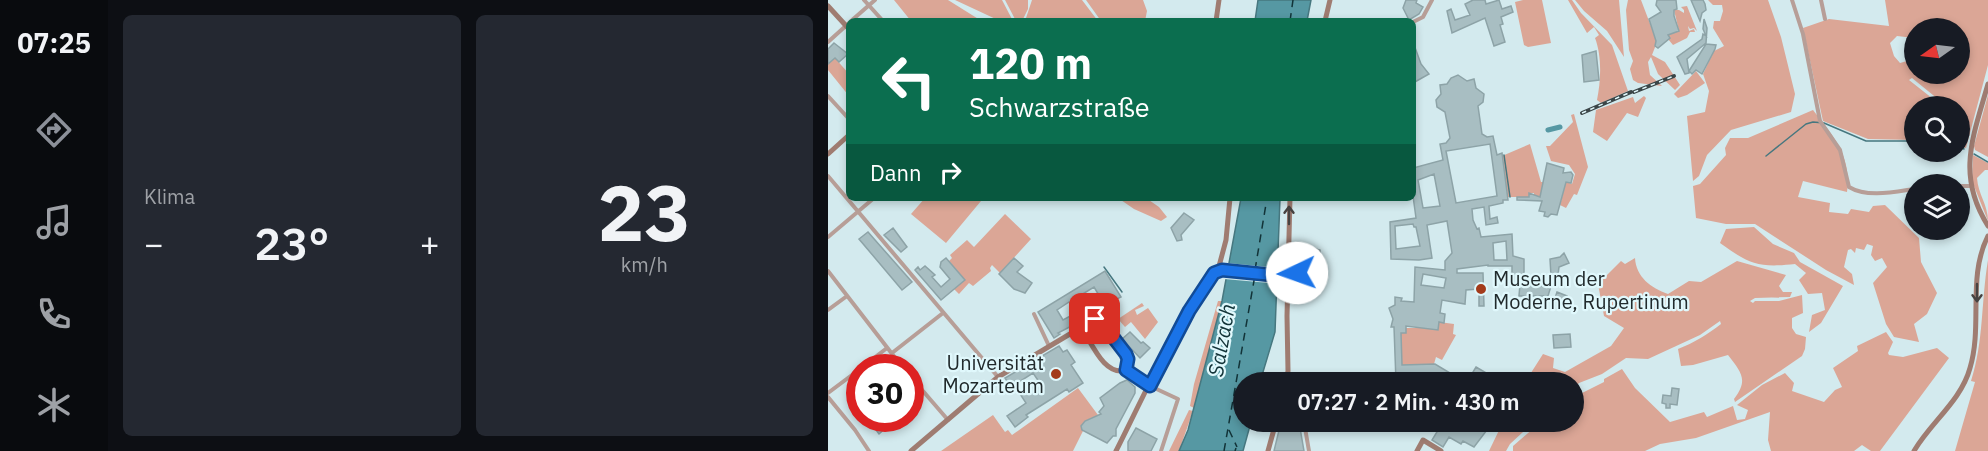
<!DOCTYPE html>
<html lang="de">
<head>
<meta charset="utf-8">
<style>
  :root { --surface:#171b24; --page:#242831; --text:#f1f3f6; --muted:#9ea1a6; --accent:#8c9099 }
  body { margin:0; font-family:"IBM Plex Sans",sans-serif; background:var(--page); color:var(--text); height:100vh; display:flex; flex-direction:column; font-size:22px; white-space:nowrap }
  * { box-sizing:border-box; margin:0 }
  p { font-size:20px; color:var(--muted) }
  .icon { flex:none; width:33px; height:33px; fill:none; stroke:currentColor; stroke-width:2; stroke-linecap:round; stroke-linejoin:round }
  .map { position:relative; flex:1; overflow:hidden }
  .panel { display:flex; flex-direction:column; gap:15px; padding:15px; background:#0d0f14; width:720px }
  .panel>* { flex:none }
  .guide { position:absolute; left:18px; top:18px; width:570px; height:183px; border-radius:9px; box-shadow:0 3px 9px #0003; background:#0b6e4f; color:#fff; overflow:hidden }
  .needle { width:39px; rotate:256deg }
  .buttons { position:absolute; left:1076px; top:18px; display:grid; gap:12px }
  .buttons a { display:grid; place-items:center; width:66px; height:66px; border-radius:50%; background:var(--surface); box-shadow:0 3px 9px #0003; font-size:30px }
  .speed { position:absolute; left:18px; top:354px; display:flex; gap:12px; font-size:30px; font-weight:700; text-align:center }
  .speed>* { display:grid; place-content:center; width:78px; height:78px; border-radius:50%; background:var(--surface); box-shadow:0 3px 9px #0003; line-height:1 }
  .speed .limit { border:9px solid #d22; background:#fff; color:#111 }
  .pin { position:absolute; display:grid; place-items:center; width:51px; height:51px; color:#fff; margin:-26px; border-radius:12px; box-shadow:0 3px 9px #0006 }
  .me { position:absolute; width:66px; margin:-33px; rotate:267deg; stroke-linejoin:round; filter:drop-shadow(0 0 4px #0008) }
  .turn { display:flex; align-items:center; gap:21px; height:126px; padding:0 24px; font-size:27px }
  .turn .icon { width:78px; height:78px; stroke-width:2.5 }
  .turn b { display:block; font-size:42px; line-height:51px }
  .then { display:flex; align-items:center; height:57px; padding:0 24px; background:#0003; gap:12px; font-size:22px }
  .big { font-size:45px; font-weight:600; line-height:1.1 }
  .panel .widget { flex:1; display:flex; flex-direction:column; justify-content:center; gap:9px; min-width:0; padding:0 21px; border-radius:9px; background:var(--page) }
  .panel .dial { align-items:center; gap:0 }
  .dial b { font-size:78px; line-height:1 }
  .heat { display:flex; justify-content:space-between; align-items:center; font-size:33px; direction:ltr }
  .panel .tiles { flex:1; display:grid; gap:15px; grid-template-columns:repeat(2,1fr) }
  .trip { position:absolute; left:405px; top:372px; width:351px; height:60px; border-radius:30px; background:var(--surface); box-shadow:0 3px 9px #0003; font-weight:600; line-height:60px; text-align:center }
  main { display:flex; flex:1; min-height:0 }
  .tabs { display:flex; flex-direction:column; width:108px; justify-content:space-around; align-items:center; background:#090b0e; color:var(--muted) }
  .tabs .icon { width:42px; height:42px }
  .tabs .current { color:var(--accent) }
  .tabs b { font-size:27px; color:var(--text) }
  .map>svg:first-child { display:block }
</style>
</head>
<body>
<main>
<nav class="tabs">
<b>07:25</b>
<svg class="icon current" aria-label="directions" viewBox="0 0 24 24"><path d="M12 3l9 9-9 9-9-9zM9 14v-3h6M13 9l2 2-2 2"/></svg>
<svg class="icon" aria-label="music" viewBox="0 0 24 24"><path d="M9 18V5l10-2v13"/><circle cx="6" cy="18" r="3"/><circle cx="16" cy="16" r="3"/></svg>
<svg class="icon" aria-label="phone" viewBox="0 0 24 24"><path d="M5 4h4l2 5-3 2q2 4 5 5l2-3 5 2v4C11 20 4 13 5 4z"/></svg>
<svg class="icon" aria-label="climate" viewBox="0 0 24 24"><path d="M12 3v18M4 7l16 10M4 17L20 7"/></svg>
</nav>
<section class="panel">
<div class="tiles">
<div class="widget"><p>Klima</p>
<div class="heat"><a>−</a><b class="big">23°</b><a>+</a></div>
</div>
<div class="widget dial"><b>23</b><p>km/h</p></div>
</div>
</section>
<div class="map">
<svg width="1160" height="451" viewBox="0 0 1160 451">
  <rect width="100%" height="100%" fill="#d3eaee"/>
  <path fill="#dba696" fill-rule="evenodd" d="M66,0H120L152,20L159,21H83Z
    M127,0H174L185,21H172Z
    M177,0H200V9L194,21H188Z
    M204,0H254L270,21H197Z
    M258,0H315L319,11L317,21H273Z
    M695,0H714L723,43L700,47L696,45L687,2Z
    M740,0H744L753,13L784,45L800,91L773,103L769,100C773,81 774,56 767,38L771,35L766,27L759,33Z
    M747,0H791L796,57L779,31L756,11Z
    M800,0H813L829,42L824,55L837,62L852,85L847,90L830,74L823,57L820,62L822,75L834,86L810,83L805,80L802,69L805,61L801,50L798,10Z
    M880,0H940L953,37L967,94L963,112L903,130L879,155L871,176L865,181L859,116L877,112L881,91L875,74L886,51L896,46L885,28L886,21H892L895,11L894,5H885Z
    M1057,0H1160V65L1138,148L1131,146V109L1133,108L1116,104L1084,78L1081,80L1114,106H1086V140L1040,139L995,121L975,28L1001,19L1061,26ZM1086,28H1131V74H1086V59L1072,63L1066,56L1062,43L1069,36L1086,38Z
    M859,6L869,31L866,28L862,29L860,26L861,31L866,29L867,32H862L859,38L845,45L840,39L842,38L840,35L851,31L846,10H851L856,13V10L853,7Z
    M7,58L21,74V96L0,70V64Z
    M868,71L877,83L859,95L850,98L846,94Z
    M1160,95V157L1147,150L1146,146Z
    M816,96L818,98L810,117L799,113L779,141L765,132L768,110L805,97L807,103Z
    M985,110C1005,136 1024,156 1019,192L975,181L970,197L1002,203L1001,212L1020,214L1023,209L1041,212L1045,206L1057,205L1091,238L1093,262L1109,293L1099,314L1086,324L1091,342L1066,337L1058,324L1045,283L1059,267L1054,258L1047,261L1043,255L1045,246L1039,244L1036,250L1028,248L1027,253L1023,249L1020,250L1016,267L1024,274L1026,285L998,270L927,224H898L868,218L865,186L872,184L898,155L897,148L902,138H920Z
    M746,114L760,167L749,195L746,194L738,208L732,205L738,182L744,184L747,174L741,165L723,161L718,146H722L745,122L743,115Z
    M702,144L713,182H717L712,198L706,197V193H701V197H680L674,156Z
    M1145,155L1160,163V170H1157L1149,178C1150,194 1160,205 1160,221L1144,181Z
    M97,198H150L153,201L118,243L83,214Z
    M290,198H318L331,207L339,217L333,221L306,209Z
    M177,214L203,239L172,273L164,265L162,268L163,271L145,286L141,283L131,294L126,289L137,280L121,261L124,258L122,255L139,240L146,247Z
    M926,227L945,244L966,253L972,262L1015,286L993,323L981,332L984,315L997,310L994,293L980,294L971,280L978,273L967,264C930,268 921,264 892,243L898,229Z
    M807,258C808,277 823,288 840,294L861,281L873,282L909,261L958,275L951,286L955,292H964L962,297L927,298L922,301L925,303L927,301H951L974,295L975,313L964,318V328L968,334L978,337L977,349L974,356L907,402L906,399C921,380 913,372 900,355L865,365L853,366L850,349C866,343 880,334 893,324L892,321L872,335L820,359L798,358L774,374L751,383L746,388V382H704L701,376L715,354L726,358L725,368L737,372L783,346L796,328L776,316L770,284L793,261L797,264Z
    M1160,260V451H1127L1147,382L1143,381C1156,341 1153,301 1160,260Z
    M390,301H394L366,408L362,406L366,384Z
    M314,303L316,306L307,310L309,315L320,308L330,322L317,339L303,322L297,327L290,319Z
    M611,322L626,324L625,334L628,335L614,360L608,357L606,364L574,365L572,328H590Z
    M1058,332L1065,342L1060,353L1061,355L1075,357L1109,348L1121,358L1052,451H1043L1034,445L1026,451H943L940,440L942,412L868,438L832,444L817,451H685V446L713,422H746V397L776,382V379L794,369L807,388L842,422L876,412L879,417L905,406L909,420L917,419L920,410L909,405L934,385L957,373L966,383L964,391L996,402L1007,390L1014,387L1005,368L1030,351L1029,346Z
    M250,388L270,415L257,421L255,431L245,451H113L165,415L177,432L180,430L184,435Z
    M361,410L365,411L351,451H341Z
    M675,422H706L682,444L678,451H661Z"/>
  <path fill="#5698a3" stroke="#46777f" stroke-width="1.5" d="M430,0H483L479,21H427Z
    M413,198H452L447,332L432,382H416V422H423L415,451H351L360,430L394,301Z"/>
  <path fill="#d3eaee" d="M399,263L453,268V284L396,279Z"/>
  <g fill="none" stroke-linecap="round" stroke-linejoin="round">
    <path stroke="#46777f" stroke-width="1.5" d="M1131,147L1136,149
      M1146,154L1160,162
      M676,155L682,197
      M938,156L978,124L985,122L996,123L1038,141H1086
      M276,267L294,292"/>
    <path stroke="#5698a3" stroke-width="5" d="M720,130L732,127"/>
    <path stroke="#123338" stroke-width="1.5" stroke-dasharray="8 6" stroke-linecap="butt" d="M462,21L465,0
      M427,270L439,198
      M401,430L409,447
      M396,451L427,275
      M407,451L408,448"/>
  </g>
  <path fill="#a8bec2" stroke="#8da3a7" stroke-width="1.5" fill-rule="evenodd" d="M578,0H589L588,3L595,7L591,14L581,20L575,8Z
    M645,0H657L658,4L671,0L674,9L683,6L685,12L673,17L675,24L672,25L677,42L666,46L657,18L624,33L619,11L623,9L627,20L642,15L637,4Z
    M829,0H848L849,9L846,10V16L851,31L840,35L842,38L830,48L827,46L828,41L821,19L833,12L828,5Z
    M863,0H875L877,4L878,10L874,13L872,21Z
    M876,19L879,28L878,43L859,59L861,73L857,74L849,57L874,39L875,34L878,36L875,29Z
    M585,42L593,64L601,74L585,83L587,66Z
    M6,43L20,54L11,62L7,58L0,64V49Z
    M878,44L888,45L887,49L874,74L868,70L864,74L861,71Z
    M768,51L771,80L756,82L754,55Z
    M630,75L639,81L646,79L648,88L656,94L655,102L650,106L654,134L659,137L665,136L669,155L674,153L680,200H675V203L661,206L662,219L669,217L670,223L658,225L656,207L644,209L645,220L649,229L651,228L653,237L684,234L685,256L696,259V285L723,286L720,296H691L692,284L684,283V266H660V265L629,269V273H655L656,306H651V289L638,290L637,304L614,300L612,313L617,314L616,323L611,322L610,330L578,326V333H573L574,365L607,364L627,376L623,382H611L612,380L568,382L566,327H563L565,319L561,308L567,305V297L574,298L573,301L586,302L587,267L617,270V261L624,253L619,221L599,225L604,258L591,260L563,259L562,222L588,218L585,196V168L615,160L612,144L618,143L622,138L617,112L609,107L608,100L613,94L612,85L619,84L623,78ZM662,144L669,196L628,203L618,151ZM606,174L612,206L595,208L590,180ZM585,224L586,227H588L592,246L568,249L567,226ZM678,241L679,260H666L665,243ZM595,274L618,278L616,288L593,285Z
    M719,163L736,168L735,173L743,172L745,175L743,183L738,182L729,215L723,214L720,217L716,216L717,212L711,211L714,201L689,200V197H701V193L712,197Z
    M356,213L366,220L353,235L354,240L349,241L343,228Z
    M65,228L79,247L73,252L56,235Z
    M40,232L84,282L74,290L31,239Z
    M468,244L492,250V262L473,270L468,269Z
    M736,253L741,263L731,267L730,275L723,276L722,259L732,257Z
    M118,258L137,280L113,300L87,270L90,267L92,270L97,266L107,275L104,277L113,287L122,279L112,267L113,262Z
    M186,258L195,266L189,272L204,283L197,293L186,289L171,274Z
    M277,271L293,297L287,300L286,298L263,314L257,315L255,320L230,333L232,334L226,338L210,312ZM266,287L272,297L260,305L253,295ZM241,302L248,313L235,320L229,310Z
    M729,292L739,296L732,310L724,307Z
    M302,332L313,343L315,342L322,348L312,358L294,339Z
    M742,334L743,347L726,348L725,335Z
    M231,346L235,352L239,350L247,362L243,365L255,383L241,392L239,389L217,403L198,415L200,417L187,427L179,416L198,403L192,394L203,386L207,390L214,386L205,373L183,387L177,378Z
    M648,367L660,374L655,382H639Z
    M299,380L307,387V393L288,429V436H285L279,443L254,430L253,426L257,421L273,414L271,412L276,406L272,398L292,383Z
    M844,388L851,389L849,405L842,404V408H838V404L834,403L835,395L843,396Z
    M39,418H69L51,434Z
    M453,422H471L476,451H446Z
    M615,422H665L646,447L635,441L633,444L621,437L615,447L604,440Z
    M308,428L329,439L323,451H300V442Z"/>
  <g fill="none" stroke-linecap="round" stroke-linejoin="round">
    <path stroke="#b79e97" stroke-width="4" d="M36,0L55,21
      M964,0L975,34L992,121L1012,150L1021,187C1039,198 1066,192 1086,189
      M993,0L997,19
      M23,21L47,0
      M585,22L595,17L604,0
      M0,42L21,23
      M0,96L21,119
      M0,176L170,377
      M1131,186H1143
      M0,237L46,198
      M0,271L75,368
      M461,275L469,273
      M0,310L19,296
      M206,314L221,346
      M64,353L115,313
      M33,368L59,348
      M82,376L120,420
      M322,386L350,399L333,451
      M0,393L32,369
      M0,397L27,430L41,451
      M476,422L481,451"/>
    <path stroke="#9f7c71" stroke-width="5" d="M0,6L21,29
      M388,21L391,0
      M497,21L502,0
      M1160,84C1145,137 1128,175 1160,226
      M0,154L21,135
      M390,270L398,240L402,198
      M390,270L461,275
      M253,327C263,341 276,378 299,370
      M299,370L322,386
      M458,382L460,371L459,316L462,198
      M83,451L170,377L267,319L272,320L298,354L300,359L299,370
      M288,451C304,420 368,282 390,270
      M440,451L448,422
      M589,451L595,440L613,451
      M1086,451C1103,422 1133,401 1142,368C1155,325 1139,277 1160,236"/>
    <g stroke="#3b4648" stroke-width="4">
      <path id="rail" d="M806,92L846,76
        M754,113L803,92"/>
    </g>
    <use href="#rail" stroke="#e0f8fc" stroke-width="1.5" stroke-dasharray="4.5" stroke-linecap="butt"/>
  </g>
  <defs><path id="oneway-shaft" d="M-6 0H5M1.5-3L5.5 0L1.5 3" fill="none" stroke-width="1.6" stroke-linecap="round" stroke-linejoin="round" transform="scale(1.5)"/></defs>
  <g stroke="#474341">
    <use href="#oneway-shaft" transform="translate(461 215) rotate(-90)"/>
    <use href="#oneway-shaft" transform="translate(1149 293) rotate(90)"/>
  </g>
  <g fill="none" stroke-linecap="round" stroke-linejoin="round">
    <g stroke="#114b97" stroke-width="15">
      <path id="route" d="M267,319L272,320L298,354L300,359L298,370L322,386L361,311L386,273L394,270L453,276L469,273"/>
    </g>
    <use href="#route" stroke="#1a73e8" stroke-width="10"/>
  </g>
  <g fill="#a33b1b" stroke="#e0f8fc" stroke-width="2">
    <circle cx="653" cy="289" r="6"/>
    <circle cx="228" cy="374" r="6"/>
  </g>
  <g text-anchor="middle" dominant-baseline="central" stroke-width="4.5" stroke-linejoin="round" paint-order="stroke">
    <g font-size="20" fill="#212a2c" stroke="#e0f8fc" text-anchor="start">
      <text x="665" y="278">Museum der<tspan x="665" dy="23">Moderne, Rupertinum</tspan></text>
      <text x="216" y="362" text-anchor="end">Universität<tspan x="216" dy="23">Mozarteum</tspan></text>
    </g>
    <g font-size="21" font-style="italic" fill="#123338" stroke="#e0f8fc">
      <text transform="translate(393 340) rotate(-80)">Salzach</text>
    </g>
  </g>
</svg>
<div class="buttons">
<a><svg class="needle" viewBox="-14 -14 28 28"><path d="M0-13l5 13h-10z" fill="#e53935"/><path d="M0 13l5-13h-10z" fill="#9ea1a6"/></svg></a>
<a><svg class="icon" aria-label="search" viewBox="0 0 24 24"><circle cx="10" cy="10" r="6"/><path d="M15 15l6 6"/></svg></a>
<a><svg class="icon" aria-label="layers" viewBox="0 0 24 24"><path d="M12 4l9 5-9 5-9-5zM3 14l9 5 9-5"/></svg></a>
</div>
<div class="speed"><div class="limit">30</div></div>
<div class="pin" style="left:267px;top:319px;background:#d93025"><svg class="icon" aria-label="arrive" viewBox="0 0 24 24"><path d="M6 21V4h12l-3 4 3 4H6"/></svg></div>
<svg class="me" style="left:469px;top:273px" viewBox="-20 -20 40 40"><circle r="19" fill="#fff"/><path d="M0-13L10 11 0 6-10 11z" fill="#1a73e8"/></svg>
<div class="trip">07:27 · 2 Min. · 430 m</div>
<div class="guide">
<div class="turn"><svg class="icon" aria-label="left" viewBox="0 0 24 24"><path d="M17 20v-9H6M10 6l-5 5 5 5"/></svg><div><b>120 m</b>Schwarzstraße</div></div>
<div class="then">Dann<svg class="icon" aria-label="right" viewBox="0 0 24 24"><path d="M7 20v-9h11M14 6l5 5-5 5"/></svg></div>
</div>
</div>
</main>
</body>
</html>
